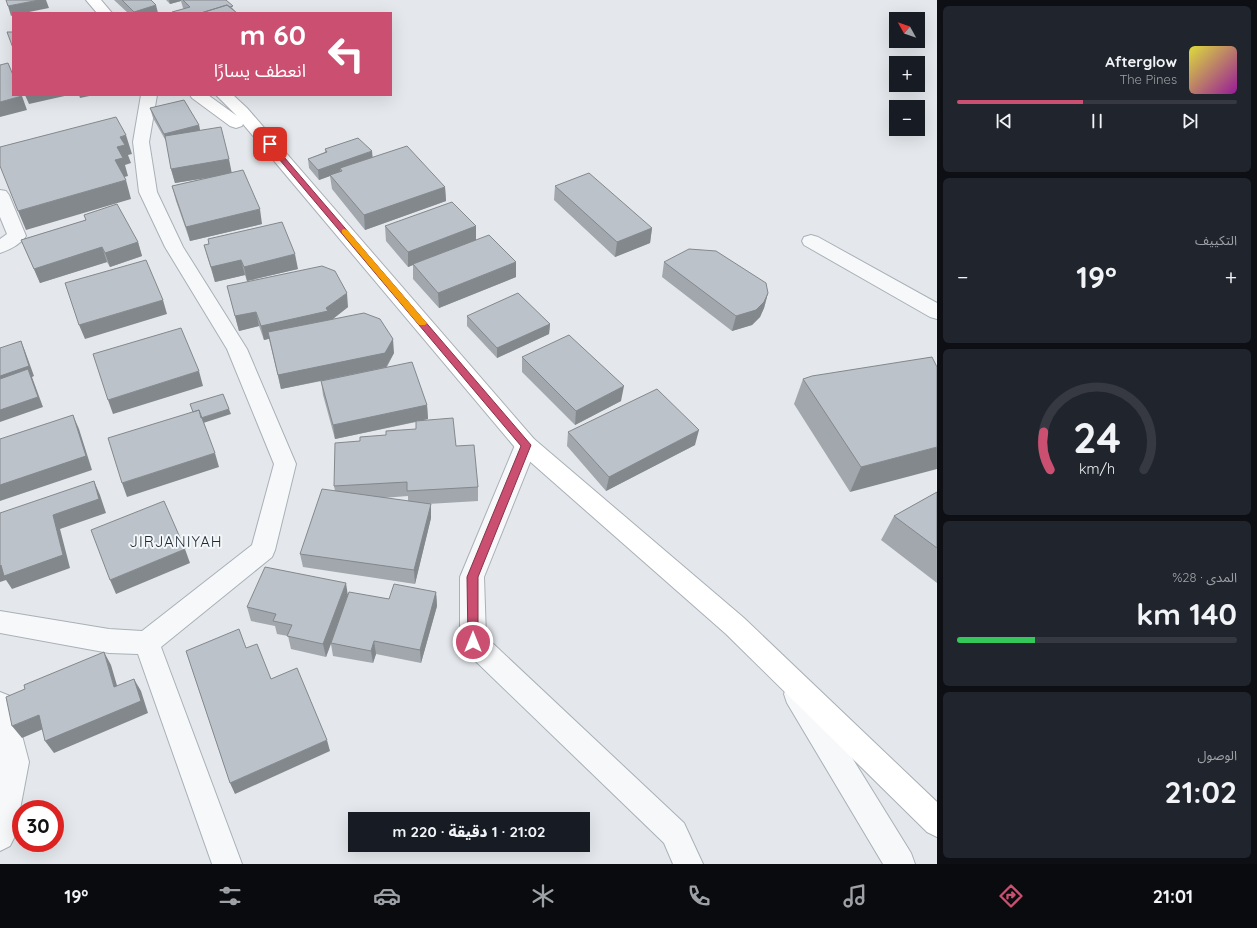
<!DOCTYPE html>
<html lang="ar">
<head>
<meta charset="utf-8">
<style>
  :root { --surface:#171b24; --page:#20242c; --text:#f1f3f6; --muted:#9ea1a6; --line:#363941; --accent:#cb4f71 }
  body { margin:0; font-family:Quicksand,"Noto Sans Arabic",sans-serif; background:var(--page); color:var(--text); direction:rtl; height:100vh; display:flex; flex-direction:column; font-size:15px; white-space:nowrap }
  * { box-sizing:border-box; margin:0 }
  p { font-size:13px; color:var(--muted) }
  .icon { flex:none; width:22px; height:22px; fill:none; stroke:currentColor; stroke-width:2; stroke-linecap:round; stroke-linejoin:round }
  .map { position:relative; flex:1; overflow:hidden; direction:ltr }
  .sheet { display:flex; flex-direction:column; gap:6px; padding:6px; background:#0d0f14; width:320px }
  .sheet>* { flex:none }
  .hud { position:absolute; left:12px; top:12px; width:380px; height:84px; border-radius:0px; box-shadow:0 4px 16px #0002; direction:rtl; background:#cb4f71; color:#fff; overflow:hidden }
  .needle { width:26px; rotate:310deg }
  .tools { position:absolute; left:889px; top:12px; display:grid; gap:8px }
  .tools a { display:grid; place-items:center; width:36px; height:36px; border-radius:0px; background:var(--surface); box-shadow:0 4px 16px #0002; font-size:20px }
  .speed { position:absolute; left:12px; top:800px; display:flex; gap:8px; font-size:20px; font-weight:700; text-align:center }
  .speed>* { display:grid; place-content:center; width:52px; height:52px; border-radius:50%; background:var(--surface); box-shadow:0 4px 16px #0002; line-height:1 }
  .speed .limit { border:6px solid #d22; background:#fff; color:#111 }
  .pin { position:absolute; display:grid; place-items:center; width:34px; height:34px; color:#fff; margin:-17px; border-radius:8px; box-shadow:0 2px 6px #0006 }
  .me { position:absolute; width:44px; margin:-22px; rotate:0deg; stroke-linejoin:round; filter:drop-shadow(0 0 3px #0008) }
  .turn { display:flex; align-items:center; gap:14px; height:84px; padding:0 20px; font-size:18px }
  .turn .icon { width:52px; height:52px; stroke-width:2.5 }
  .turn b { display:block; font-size:28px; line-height:34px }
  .big { font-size:30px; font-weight:800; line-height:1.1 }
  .sheet .card { flex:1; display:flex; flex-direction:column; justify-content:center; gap:6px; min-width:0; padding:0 14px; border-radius:6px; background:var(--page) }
  .sheet .dial { align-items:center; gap:0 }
  .dial svg { height:104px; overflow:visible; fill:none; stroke:var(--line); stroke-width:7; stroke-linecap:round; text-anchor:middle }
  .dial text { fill:var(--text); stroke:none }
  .song { display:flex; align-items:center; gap:12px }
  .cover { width:48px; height:48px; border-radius:6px; background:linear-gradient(135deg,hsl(60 70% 55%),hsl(300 70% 35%)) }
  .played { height:4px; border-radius:2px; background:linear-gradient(90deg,var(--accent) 45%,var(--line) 45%) }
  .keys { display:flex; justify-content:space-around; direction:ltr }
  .heat { display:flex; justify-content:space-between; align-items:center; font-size:22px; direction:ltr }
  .charge { height:6px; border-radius:3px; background:linear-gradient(90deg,#34c759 28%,var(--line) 0) }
  .trip { position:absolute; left:348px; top:812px; width:242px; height:40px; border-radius:0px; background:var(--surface); box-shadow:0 4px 16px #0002; font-weight:800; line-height:40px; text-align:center; direction:rtl }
  .tabs { display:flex; height:64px; justify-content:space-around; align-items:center; background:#090b0e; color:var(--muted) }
  .tabs .icon { width:28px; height:28px }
  .tabs .current { color:var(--accent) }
  .tabs b { font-size:18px; color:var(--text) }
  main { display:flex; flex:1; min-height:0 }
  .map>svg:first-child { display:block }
</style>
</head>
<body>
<main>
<section class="sheet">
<div class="card">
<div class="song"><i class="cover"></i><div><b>Afterglow</b><p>The Pines</p></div></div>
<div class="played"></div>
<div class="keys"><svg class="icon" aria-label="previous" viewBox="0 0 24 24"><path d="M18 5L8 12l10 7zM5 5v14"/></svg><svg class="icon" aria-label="pause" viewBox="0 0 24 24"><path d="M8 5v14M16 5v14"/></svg><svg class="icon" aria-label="next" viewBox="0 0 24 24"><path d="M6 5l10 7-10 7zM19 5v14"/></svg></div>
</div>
<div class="card"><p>التكييف</p>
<div class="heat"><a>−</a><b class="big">19°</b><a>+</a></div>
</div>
<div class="card dial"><svg viewBox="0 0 100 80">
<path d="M14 69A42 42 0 1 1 86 69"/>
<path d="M14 69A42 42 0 0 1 9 40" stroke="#cb4f71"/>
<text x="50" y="56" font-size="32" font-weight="700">24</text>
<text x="50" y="72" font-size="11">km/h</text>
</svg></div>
<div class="card"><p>المدى · 28%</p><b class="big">140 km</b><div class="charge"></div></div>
<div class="card"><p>الوصول</p><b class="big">21:02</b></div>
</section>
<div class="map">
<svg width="937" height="864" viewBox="0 0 937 864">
  <rect width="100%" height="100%" fill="#e4e8ec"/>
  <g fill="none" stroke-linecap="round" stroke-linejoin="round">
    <g stroke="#a9b0b6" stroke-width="2">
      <path id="minor" d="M141,95H157L149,142L157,192L183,247L247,349L296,464L275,550L272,557L161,647L242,864H212L138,654L109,653L0,633V611L109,629L142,631L252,545L274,464L227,349L165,247L139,192L133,142Z
        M0,190L6,191L9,195L26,236C21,244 9,250 0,253V239L7,234L0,217Z
        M811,235L818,237L937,303V319L930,317L804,245L802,241L804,237Z
        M526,437L534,439L537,445L484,577L486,637L684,823L703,864H673L664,843L464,650L460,642V577L515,445L518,439Z
        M797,682L807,685L911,853L915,864H883L787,703L784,694L787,685Z
        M0,692L10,696L14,705L29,762L15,836L10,846L0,851Z"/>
    </g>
    <g stroke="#a9b0b6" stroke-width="2">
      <path id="secondary" d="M86,0H101L112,13H97Z
        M190,95H208L237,116L216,95H233L247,108L534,439L744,618L937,802V837L927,832L726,634L518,451L243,124L242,126L236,128L230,126L192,98Z"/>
    </g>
    <use href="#minor" fill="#f7f8fa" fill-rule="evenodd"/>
    <use href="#secondary" fill="#fff" fill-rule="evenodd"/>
  </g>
  <path fill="#a1a7ad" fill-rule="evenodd" d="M114,0H151L158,13H128Z
    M166,0H226L234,10L237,13H173L172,12L184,9L183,8L181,1L170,4Z
    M150,108L199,125L200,131L231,173L262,224L190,241L176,201L172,186L215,176L175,183L171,169L167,143L153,118Z
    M325,149L372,157L445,187L446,201L365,230L332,189L330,176L319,180L309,168L308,159L325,152Z
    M555,186L652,228L650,243L615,257L554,200Z
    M84,215L138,242L142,256L110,267L107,262L40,283L21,240L86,220Z
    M385,226H476V240L516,262V277L439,308L413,279V265L408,267L386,241Z
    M208,239L298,269L247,281L245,275L215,282L208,259L204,245L209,244Z
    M664,262L768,293L764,308L760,317L752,325L732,331L662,277Z
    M227,286L348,307L333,319L394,353L387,367L427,405L428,419L423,420L456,446L478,487V501L428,504L431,518L415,584L303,567L300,554L335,491L334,486L360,441L386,435L416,429V422L335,439L323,395L321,381L342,377L281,389L269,339L264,340L259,326L239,331ZM408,496V501L382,498Z
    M467,316L550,324L549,334L497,358L467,326Z
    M522,357L621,401L575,425L522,372Z
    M932,357L850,492L794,404L803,379Z
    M568,432L695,445L606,491L567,446Z
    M937,492V583L881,540L894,516Z
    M436,592L437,606L421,663L376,654L373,663L333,656L331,644L326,657L291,649L288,636L277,634L275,626L251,621L247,607L348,594L389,599Z"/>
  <path fill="#83888d" d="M39,0H46L49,8L24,13H13V15L11,16L8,6Z
    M169,0H181V1L170,4Z
    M156,5L158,13H135L134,12Z
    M25,95H69L29,104Z
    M79,95H94L80,98Z
    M22,96L27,110L0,117V102Z
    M199,125L201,135L167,144L164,134Z
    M126,135L132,154L128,155L131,163L125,165L128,176L121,178L115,160L117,147L120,137Z
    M372,151L373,161L342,171L340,168V173L330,175V176L319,180L318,170Z
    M229,159L232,174L175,183L171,169Z
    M126,180L131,199L26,230L18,211Z
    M445,187L446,201L365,230L364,215Z
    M260,209L262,224L190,241L186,227Z
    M476,226V241L413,264V265L408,267V252Z
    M652,228L650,243L615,257L617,242Z
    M138,242L142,256L110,267L105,253Z
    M102,247L107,262L40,283L34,269Z
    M295,254L298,269L247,281L244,267Z
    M241,260L245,275L215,282L211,267Z
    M516,262V277L439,308L438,293Z
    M347,293L348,307L329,322L264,340L261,326L326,308Z
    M768,293L764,308L760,317L752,325L732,331L736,316Z
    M163,300L167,314L85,339L79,325Z
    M256,312L259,326L239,331L235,316Z
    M550,324L549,334L497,358V348Z
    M393,339L394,353L386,367L281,389L278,375Z
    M21,341L25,351L34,376L32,377L43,407L0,422V376Z
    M199,371L203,386L113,414L108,400Z
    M624,386L621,401L575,425L576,411Z
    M427,405L428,419L335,439L333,425Z
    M229,409L231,414L197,425L195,420Z
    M73,415L79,429L92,470L0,501V485Z
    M699,430L695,445L606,491L609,477Z
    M937,447V469L850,492L861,467Z
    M215,453L219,467L127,497L122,483Z
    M94,481L100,495L106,513L60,529L70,568L12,589L6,580L0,582V566L53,515Z
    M431,504V518L415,584L414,570Z
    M185,549L190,563L116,594L110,580Z
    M346,583L348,596L326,657L323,644Z
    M436,592L437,606L421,663L420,650Z
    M374,641L376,654L373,663L371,651Z
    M104,652L111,665L121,699L114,687Z
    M134,679L141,691L148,713L54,753L45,741Z
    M39,715L48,727L22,738L12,726Z
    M327,740L330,751L235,794L230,783Z"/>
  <path fill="#bbc2c9" stroke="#83888d" d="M6,0H39L8,6Z
    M122,0H151L156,5L134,12Z
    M183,0H226L233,6L230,7L227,5L201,13H173L172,12L190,7Z
    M227,5L237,13H201Z
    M7,32H13V48Z
    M8,63L13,75V95H22V96L0,102V65Z
    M184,100L199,125L164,134L150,108Z
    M116,117L126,135L120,137L125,145L117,147L123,158L115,160L126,180L18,211L0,166V147Z
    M221,127L229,159L171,169L165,136Z
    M358,138L372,151L318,170L308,159L327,152L325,149Z
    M407,146L445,187L364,215L330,175L342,171L340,168Z
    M243,170L260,209L186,227L172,186Z
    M589,173L652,228L617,242L555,186Z
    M452,202L476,226L408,252L385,226Z
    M117,204L138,242L105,253L102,247L34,269L21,240L86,220L84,215Z
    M282,222L295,254L244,267L241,260L211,267L204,245L209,244L208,239Z
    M489,235L516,262L438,293L413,264Z
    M689,249L716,251L766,283L768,293L764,302L756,310L736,316L664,262Z
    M146,260L163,300L79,325L65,283Z
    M322,266L335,271L347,293L326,308L328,311L261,326L256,312L235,316L227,286Z
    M518,293L550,324L497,348L467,316Z
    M364,313L380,319L393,339L385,353L278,375L268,332Z
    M181,328L199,371L108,400L93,354Z
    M569,335L624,386L576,411L522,357Z
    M21,341L29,366L0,376V348Z
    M932,357L937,367V447L861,467L803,379L812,376Z
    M412,362L427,405L333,425L321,381Z
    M28,369L38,397L0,410V379Z
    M657,389L699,430L609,477L568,432Z
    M223,394L229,409L201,418L199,410L193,412L190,404Z
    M199,410L215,453L122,483L108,438Z
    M73,415L86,456L0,485V439Z
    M453,418L456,446L474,445L478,487L407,491V482L334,486L335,443L360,441V437L386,435V431L416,429V421Z
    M94,481L99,499L53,515L63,555L4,576L1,565L0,566V513Z
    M322,489L431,504L414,570L300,554Z
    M937,492V548L894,516Z
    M164,501L185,549L110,580L91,530Z
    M265,567L346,583L323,644L287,636L292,625L273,621L276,614L247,607Z
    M394,584L436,592L420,650L374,641L371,651L331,643L349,592L389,599Z
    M239,629L246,648L257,644L271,679L297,668L327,740L230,783L186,651Z
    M104,652L114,687L134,679L141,701L45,741L39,715L12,726L6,697L25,689L24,685Z"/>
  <path fill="#cb4f71" stroke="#843349" d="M270,142L272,143L531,445L478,577V642L477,646L473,647L469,646L468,642L467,577L521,446L268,146L267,144Z"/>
  <path fill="#f59e0b" d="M344,229L347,230L425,321L427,323L425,325H419L342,233V230Z"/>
  <g text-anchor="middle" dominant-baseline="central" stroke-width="4" stroke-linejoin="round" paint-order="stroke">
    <g font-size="15" letter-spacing="1" fill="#1e2935" stroke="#f4f7f9">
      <text x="176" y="541">JIRJANIYAH</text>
    </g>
  </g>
</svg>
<div class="tools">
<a><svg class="needle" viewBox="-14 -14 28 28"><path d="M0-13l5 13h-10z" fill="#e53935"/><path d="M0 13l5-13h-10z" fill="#9ea1a6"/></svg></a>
<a>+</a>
<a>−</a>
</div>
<div class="speed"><div class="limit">30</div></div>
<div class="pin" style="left:270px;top:144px;background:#d93025"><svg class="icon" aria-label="arrive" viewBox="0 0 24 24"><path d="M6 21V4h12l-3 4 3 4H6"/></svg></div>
<svg class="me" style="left:473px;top:642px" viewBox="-20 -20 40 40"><circle r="17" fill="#cb4f71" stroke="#fff" stroke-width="3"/><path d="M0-11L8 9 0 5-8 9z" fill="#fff"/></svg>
<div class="trip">21:02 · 1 دقيقة · 220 m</div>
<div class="hud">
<div class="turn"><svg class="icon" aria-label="left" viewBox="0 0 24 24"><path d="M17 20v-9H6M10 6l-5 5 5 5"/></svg><div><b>60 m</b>انعطف يسارًا</div></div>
</div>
</div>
</main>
<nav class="tabs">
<b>21:01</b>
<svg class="icon current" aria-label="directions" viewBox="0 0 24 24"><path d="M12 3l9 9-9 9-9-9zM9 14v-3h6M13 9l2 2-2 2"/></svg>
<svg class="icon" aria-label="music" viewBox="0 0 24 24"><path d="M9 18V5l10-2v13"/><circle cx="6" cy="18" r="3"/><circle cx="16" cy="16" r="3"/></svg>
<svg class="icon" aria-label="phone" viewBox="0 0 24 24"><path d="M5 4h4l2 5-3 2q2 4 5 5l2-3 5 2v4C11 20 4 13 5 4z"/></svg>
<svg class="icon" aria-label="climate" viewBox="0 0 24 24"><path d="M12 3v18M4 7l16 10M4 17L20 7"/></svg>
<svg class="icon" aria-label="car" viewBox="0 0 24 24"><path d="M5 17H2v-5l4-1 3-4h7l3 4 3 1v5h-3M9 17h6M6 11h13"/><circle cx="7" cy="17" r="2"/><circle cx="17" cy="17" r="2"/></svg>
<svg class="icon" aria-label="filters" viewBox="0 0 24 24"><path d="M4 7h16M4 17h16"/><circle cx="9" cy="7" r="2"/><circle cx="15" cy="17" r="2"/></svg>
<b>19°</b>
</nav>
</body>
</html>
